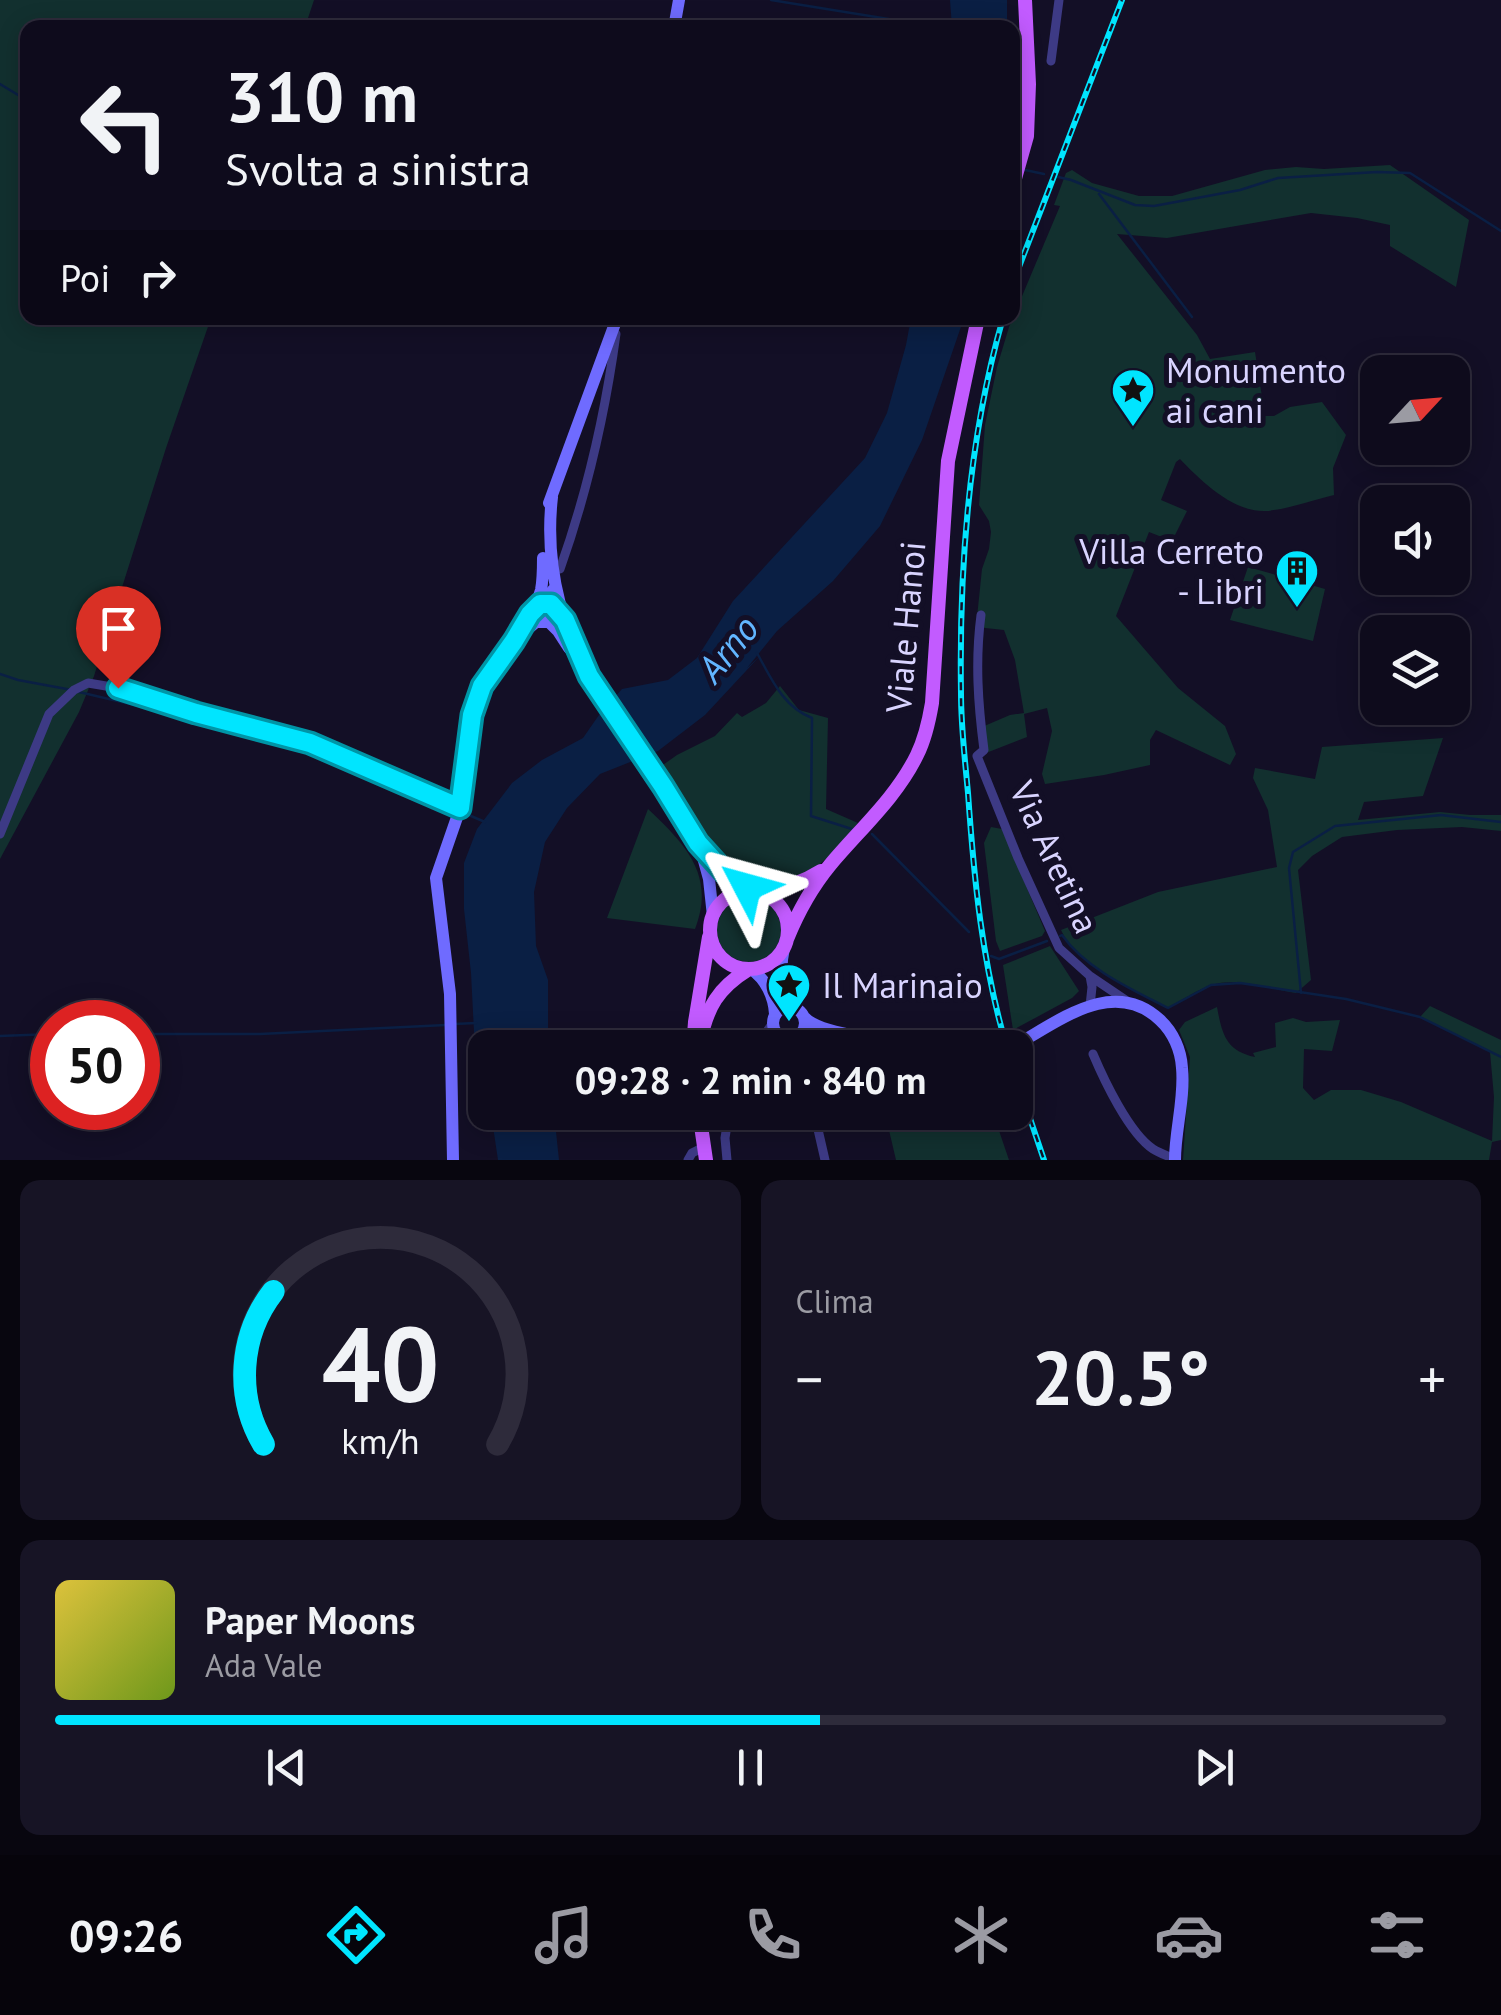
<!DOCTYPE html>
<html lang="it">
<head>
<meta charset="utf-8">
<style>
  :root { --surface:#0e0b1c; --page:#171425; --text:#f1f3f6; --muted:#9b9ba3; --line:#2e2b3b; --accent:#00e5ff }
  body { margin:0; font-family:"PT Sans",sans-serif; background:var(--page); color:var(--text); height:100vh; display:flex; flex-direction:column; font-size:38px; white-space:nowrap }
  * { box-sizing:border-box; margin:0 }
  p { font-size:32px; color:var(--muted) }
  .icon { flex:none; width:55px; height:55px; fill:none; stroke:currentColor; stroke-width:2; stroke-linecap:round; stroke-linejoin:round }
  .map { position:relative; height:1160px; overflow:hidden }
  .side { display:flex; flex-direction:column; gap:20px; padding:20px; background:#08060f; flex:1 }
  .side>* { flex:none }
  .banner { position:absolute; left:20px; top:20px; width:1000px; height:305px; border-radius:20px; box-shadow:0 5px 25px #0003,0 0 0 2px var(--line); background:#0e0b1c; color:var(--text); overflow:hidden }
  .needle { width:65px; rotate:64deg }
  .buttons { position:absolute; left:1360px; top:355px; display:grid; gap:20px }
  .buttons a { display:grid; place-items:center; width:110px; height:110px; border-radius:20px; background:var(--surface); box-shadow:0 5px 25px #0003,0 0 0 2px var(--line); font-size:50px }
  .speed { position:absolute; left:30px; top:1000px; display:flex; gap:20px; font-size:50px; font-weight:700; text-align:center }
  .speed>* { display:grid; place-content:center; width:130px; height:130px; border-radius:50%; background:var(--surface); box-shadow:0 5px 25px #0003,0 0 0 2px var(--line); line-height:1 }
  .speed .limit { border:15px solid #d22; background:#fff; color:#111 }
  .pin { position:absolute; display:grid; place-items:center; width:85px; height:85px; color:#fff; margin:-102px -42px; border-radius:50% 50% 50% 0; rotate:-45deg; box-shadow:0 0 10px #0007 }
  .pin .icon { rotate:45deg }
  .me { position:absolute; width:110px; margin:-55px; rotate:309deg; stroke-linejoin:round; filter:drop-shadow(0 0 8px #0008) }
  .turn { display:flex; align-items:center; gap:35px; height:210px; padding:0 40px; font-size:45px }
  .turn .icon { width:130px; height:130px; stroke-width:2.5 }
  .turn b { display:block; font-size:70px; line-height:85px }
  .then { display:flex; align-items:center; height:95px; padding:0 40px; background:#0003; gap:20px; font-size:38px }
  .big { font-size:75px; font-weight:600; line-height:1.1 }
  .side .widget { flex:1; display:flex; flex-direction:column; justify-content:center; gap:15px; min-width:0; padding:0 35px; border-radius:20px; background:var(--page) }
  .side .dial { align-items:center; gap:0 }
  .dial svg { height:260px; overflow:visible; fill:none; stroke:var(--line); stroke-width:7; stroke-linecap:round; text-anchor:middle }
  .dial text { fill:var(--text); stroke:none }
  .song { display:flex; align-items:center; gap:30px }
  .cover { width:120px; height:120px; border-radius:15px; background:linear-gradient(135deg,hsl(50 70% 55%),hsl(80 70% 35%)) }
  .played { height:10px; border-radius:5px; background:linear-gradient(90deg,var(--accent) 55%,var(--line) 55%) }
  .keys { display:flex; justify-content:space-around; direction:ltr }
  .heat { display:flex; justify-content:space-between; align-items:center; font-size:55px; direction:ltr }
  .side .tiles { flex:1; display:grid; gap:20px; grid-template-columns:1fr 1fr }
  .widget:last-child { grid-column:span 2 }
  .trip { position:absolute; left:468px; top:1030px; width:565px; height:100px; border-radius:20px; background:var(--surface); box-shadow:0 5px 25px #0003,0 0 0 2px var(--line); font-weight:600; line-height:100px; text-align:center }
  .tab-bar { display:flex; height:160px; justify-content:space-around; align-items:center; background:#06040b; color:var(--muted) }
  .tab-bar .icon { width:70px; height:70px }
  .tab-bar .active { color:var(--accent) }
  .tab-bar b { font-size:45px; color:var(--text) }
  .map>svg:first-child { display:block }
</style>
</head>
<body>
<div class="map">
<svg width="1501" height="1160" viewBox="0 0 1501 1160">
  <rect width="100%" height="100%" fill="#130f26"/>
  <path fill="#12302f" d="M0,0H314L305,27L28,28V318H211L166,448L94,676L79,712L0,859Z
    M1390,165L1469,220L1456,287L1390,246V225L1357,218L1311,213L1167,238L1117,234L1197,335L1210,359L1255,352L1265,416H1274L1290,407L1322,402L1346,435L1333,468L1334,495C1313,500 1286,510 1265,511C1233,512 1201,481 1180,459L1176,462L1161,500L1187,511L1172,541L1149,532L1116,616L1178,688L1225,726L1236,754L1230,765L1156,730L1150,740V765L1104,775L1045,784L1042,774L1052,731L1047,708L1024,714L1027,737L986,753L982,727L1010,715L1024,713L1015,660L1004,630L976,627L982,569L989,549L991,532L989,521L979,505L985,425L997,367L1009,327L1060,206L1054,205L1066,173L1072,170L1092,183L1139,196H1172L1265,170L1296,167L1324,169Z
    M1248,567L1325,589L1313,641L1230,620Z
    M780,686L799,710L828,718L826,809L858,823L828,857L807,875L778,883L752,882L725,869L707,845L660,767L677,755L715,736L737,713L742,717L766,703Z
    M1443,738L1423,796L1364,802L1358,820L1440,812L1470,815H1501V831L1462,827L1397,830L1342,837L1312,856L1298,870L1311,980L1296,993C1271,989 1237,977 1212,985C1197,990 1182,1000 1168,1008C1135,991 1076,965 1061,930L1158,892L1277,867L1268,810L1253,778L1255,768L1315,779L1322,747Z
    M648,809C685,844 716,875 695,929L607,918Z
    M991,827L1002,829L1045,931L1042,936L1000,951L996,941L984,843Z
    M717 930a32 32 0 1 1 64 0a32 32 0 1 1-64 0Z
    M1050,946L1079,991L1072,998L1013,1030L1003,965Z
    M1430,1006L1501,1040V1140L1492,1142L1489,1160H1183L1190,1057L1179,1030L1185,1022L1217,1007C1222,1034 1226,1051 1255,1057L1253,1053L1276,1047L1275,1023L1293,1018L1306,1022L1340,1020L1332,1051L1304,1049L1303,1088L1314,1100L1331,1090H1361L1401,1102L1492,1141L1494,1097L1490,1052L1420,1017Z
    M885,1113H993L1009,1160H896Z"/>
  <path fill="#0a1f44" d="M950,0H1007V27H952Z
    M911,318H964L922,440L880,526L833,581L777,631L747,668L759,657L705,715L658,751L600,774L567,808L545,842L534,892L536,946L548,980V1047L485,1048V1084L475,1051L471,973L464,909V863L477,829L512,783L542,760L583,738L599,715L622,689L668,680L697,658L733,601L865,458L887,413L906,345Z
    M491,1113H554L559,1160H498Z"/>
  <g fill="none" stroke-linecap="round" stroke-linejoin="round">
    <path stroke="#0a1f44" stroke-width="2.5" d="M771,0L944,28
      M0,84L28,101
      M1025,170L1044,174
      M1054,176L1071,180L1135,205L1154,206L1240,190L1278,178L1377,172L1410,173L1501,231
      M1099,194L1192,317
      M841,318L909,326
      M757,653C771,678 783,707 812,718L811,816L855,830
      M0,674L18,680L72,690
      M79,692L271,737
      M279,739L319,752
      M464,813L485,822
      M872,834L969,932
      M1060,936L1062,935C1086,969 1131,989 1168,1008L1211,985L1240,983L1346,999L1420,1017L1501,1057
      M991,956L999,959L1047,941
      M1301,993L1289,868L1293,852L1335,826L1441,815L1501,822
      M454,1024L476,1023
      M138,1034H260L446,1025
      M0,1036L52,1034"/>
    <path stroke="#3d3a85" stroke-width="9" d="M1051,61L1059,0
      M560,569C587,493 605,415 616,334
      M981,615C975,661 978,704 984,750L977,756L1018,858L1059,948L1090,976L1127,1001
      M0,834L49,714L74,690L88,683L118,688L196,713L310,743L461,807
      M1090,976L1092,987L1090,1006
      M800,1035L801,1048
      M786,1039L794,1048
      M755,1048L773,1023
      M763,1048L779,1036
      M814,1048L828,1036
      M1093,1054C1104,1080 1129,1133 1153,1149C1159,1153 1168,1156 1175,1159
      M814,1112L825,1160
      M688,1160L692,1153L704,1147
      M727,1160L725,1138L729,1112"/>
    <path stroke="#6f6bff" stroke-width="12" d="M674,28L679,0
      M552,497C545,559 559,620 588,675C609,713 638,747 661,783C681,814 698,855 728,877C737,883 747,887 755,892
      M549,503L617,318
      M537,622H549L558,631L569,648
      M523,633C540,618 550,615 553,590
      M701,850L709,879L713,916
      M784,948C779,971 781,987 794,1008
      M751,969C766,979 774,997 775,1014
      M773 1023a16 16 0 1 1 32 0a16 16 0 1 1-32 0Z
      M804,1017C820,1035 878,1037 905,1048
      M1014,1046C1058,1022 1113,976 1160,1020C1173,1032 1181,1050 1182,1068C1185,1098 1175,1130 1175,1160
      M453,1160L450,994L436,878L463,800L476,701C491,661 530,631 541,590C543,580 543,568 543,558"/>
    <path stroke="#c25bff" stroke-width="14" d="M1012,189L1027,136L1029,84L1025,0
      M710 930a39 39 0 1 1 78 0a39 39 0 1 1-78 0Z
      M762,892C783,889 802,883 821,871
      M787,939C798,912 811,888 830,865C860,829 896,798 917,755C925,739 929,721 932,703L948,461L978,318
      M700,1042C707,1007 718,988 749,969
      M693,1048L695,1022L709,937
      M699,1112L706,1160"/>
    <g stroke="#00e5ff" stroke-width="6">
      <path id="rail" d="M1012,285L1122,0
        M1003,318C968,439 959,569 961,694C961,727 965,760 968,793C974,879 982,964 1007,1048
        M1015,1074L1044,1160"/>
    </g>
    <use href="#rail" stroke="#130f26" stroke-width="2.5" stroke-dasharray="8" stroke-linecap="butt"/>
  </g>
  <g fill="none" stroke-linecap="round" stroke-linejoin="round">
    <g stroke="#0095a6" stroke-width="25">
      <path id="route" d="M118,688L196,713L310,743L460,808L472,715L482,686L514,641L530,614L540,604H551L565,620L589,676L663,786L698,843L728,876L747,887"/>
    </g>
    <use href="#route" stroke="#00e5ff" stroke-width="18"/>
  </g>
  <defs>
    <g id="sight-pin" transform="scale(2.25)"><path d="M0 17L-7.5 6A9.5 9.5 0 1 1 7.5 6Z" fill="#00e5ff" stroke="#130f26"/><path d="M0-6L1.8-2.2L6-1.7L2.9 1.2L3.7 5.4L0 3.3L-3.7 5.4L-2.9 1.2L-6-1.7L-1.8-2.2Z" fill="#111"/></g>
    <g id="building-pin" transform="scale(2.25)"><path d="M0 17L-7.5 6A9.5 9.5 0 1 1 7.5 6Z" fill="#00e5ff" stroke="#130f26"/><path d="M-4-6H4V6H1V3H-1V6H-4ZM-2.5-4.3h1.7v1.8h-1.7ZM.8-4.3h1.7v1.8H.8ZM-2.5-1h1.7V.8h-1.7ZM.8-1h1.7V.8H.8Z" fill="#111"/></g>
  </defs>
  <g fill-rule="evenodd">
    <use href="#sight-pin" x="1133" y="390"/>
    <use href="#building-pin" x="1297" y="571"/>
    <use href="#sight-pin" x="789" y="985"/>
  </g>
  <g text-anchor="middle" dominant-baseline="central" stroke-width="10" stroke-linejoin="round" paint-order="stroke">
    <g font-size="35" fill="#d9d4ff" stroke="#130f26" text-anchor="start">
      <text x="1166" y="370">Monumento<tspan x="1166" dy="40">ai cani</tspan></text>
      <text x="1264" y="551" text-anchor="end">Villa Cerreto<tspan x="1264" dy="40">- Libri</tspan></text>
      <text x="822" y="985">Il Marinaio</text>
    </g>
    <g font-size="35" fill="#d9d4ff" stroke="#130f26">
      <text transform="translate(905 627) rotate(-85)">Viale Hanoi</text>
      <text transform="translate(1055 857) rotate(65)">Via Aretina</text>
    </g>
    <g font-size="38" font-style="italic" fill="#62b6ff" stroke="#130f26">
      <text transform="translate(727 648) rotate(-51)">Arno</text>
    </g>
  </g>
</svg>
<div class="buttons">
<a><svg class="needle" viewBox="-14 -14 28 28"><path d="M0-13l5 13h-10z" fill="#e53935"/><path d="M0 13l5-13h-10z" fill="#9b9ba3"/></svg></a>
<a><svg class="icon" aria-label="sound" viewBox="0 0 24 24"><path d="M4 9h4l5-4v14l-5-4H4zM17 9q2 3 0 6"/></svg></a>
<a><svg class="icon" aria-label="layers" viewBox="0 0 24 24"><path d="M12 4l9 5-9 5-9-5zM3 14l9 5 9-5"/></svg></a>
</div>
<div class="speed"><div class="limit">50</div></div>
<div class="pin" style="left:118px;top:688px;background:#d93025"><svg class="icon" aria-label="arrive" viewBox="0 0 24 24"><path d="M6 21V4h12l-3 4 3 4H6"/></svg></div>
<svg class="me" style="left:747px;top:887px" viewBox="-20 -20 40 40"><path d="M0-17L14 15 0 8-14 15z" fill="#00e5ff" stroke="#fff" stroke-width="4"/></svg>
<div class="trip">09:28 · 2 min · 840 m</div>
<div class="banner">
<div class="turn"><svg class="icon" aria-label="left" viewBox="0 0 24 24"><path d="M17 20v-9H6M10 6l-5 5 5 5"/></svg><div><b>310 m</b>Svolta a sinistra</div></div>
<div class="then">Poi<svg class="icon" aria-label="right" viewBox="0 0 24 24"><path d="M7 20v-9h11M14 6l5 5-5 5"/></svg></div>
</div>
</div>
<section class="side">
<div class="tiles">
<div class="widget dial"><svg viewBox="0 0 100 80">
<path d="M14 69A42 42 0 1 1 86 69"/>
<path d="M14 69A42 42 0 0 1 17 22" stroke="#00e5ff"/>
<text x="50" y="56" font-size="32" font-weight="700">40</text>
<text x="50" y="72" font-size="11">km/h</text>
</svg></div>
<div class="widget"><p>Clima</p>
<div class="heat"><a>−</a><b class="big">20.5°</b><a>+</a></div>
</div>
<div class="widget">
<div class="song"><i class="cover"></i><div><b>Paper Moons</b><p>Ada Vale</p></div></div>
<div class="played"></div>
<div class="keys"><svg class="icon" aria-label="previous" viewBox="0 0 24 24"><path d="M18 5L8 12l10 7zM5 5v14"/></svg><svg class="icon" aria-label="pause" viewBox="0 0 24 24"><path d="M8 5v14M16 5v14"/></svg><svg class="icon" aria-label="next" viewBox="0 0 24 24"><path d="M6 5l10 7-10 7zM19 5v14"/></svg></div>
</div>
</div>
</section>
<nav class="tab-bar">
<b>09:26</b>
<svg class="icon active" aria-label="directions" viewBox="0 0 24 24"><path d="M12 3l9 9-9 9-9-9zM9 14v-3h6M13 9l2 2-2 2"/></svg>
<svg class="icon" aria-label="music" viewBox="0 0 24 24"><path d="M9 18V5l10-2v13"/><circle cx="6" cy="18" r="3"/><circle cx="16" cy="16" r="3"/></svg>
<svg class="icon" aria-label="phone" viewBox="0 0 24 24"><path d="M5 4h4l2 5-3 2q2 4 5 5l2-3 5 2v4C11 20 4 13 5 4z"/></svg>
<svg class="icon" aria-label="climate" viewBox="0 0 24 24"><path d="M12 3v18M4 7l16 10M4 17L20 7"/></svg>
<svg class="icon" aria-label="car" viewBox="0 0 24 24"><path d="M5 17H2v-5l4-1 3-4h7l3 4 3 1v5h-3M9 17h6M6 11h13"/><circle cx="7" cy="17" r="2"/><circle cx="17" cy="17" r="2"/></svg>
<svg class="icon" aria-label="filters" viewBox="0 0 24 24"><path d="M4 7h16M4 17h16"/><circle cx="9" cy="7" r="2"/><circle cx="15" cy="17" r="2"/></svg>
</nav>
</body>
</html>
